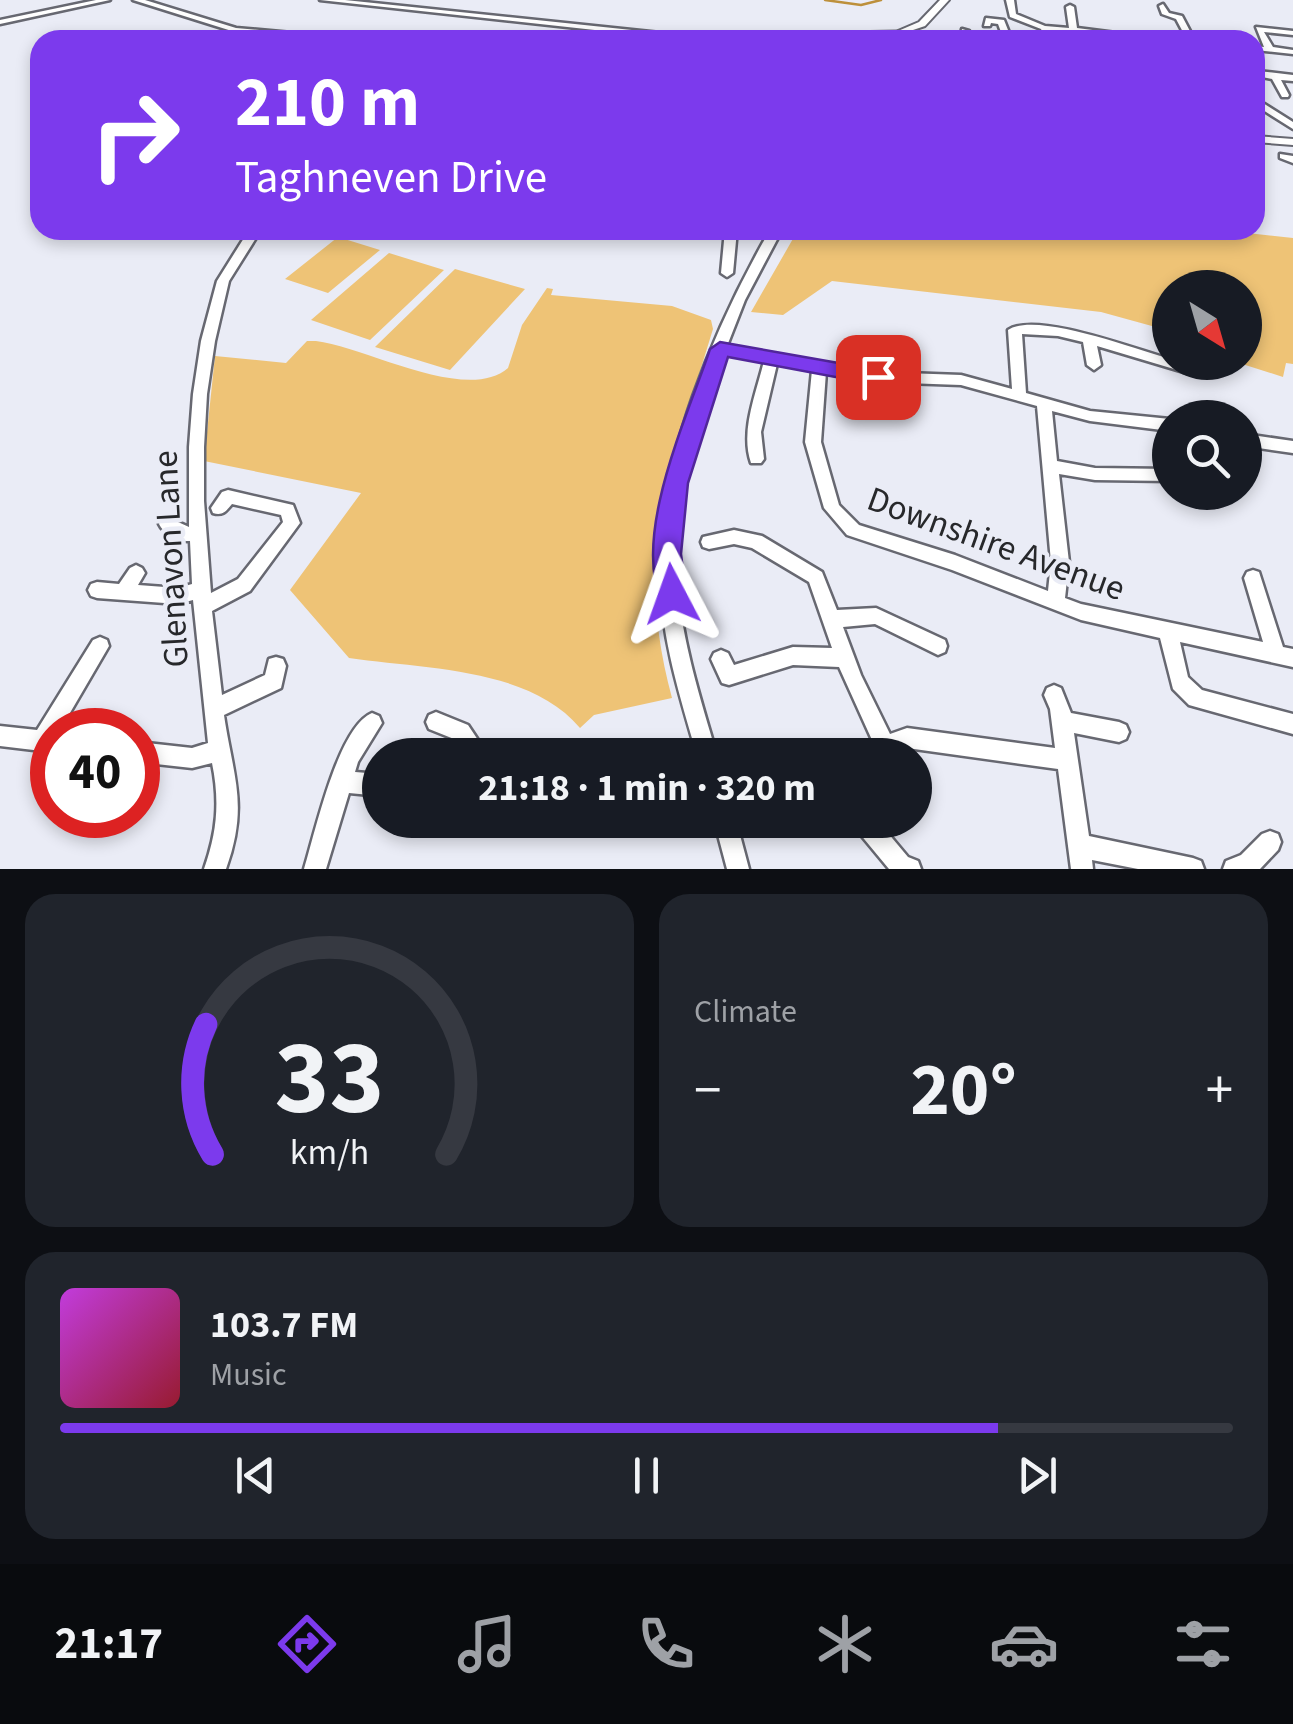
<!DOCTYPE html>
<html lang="en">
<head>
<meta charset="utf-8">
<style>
  :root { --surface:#171b24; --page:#20242c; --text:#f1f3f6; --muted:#9ea1a6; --line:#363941; --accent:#7c3aed }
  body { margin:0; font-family:"Source Sans 3",sans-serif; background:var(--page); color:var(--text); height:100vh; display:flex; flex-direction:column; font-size:38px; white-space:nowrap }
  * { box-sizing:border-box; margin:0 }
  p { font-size:32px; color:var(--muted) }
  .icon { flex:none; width:55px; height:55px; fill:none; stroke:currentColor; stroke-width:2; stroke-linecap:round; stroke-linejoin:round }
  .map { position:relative; height:869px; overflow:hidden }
  .panel { display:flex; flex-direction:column; gap:25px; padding:25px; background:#0d0f14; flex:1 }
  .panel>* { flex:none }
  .top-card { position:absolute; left:30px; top:30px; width:1235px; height:210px; border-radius:30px; box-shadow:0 5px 15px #0003; background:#7c3aed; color:#fff; overflow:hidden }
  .needle { width:65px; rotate:143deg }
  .controls { position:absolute; left:1152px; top:270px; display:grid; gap:20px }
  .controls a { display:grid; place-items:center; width:110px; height:110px; border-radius:50%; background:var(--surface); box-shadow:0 5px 15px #0003; font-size:50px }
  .speed { position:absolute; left:30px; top:708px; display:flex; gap:20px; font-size:50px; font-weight:700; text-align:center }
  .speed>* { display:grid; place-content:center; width:130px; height:130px; border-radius:50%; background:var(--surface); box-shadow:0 5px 15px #0003; line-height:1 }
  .speed .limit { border:15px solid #d22; background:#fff; color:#111 }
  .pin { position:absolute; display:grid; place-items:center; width:85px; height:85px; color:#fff; margin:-42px; border-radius:20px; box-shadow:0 5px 15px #0006 }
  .me { position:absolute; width:110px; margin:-55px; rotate:356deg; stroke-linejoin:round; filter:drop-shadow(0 0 8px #0008) }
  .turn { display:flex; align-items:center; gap:35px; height:210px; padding:0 40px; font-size:45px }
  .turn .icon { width:130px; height:130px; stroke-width:2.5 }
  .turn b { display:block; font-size:70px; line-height:85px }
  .big { font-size:75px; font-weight:700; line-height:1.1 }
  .panel .tile { flex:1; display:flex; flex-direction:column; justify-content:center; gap:15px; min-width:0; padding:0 35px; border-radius:30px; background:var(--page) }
  .panel .dial { align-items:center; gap:0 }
  .dial svg { height:260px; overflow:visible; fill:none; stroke:var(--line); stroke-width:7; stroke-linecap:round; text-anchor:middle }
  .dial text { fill:var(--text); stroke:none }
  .song { display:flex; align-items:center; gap:30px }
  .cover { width:120px; height:120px; border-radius:15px; background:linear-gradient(135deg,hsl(290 70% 55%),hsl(350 70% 35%)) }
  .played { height:10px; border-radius:5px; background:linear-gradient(90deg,var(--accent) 80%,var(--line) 80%) }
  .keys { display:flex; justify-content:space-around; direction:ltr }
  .heat { display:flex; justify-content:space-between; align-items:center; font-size:55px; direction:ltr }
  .panel .tiles { flex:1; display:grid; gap:25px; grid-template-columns:1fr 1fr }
  .tile:last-child { grid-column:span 2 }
  .trip { position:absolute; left:362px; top:738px; width:570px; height:100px; border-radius:50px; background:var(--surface); box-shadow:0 5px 15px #0003; font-weight:700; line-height:100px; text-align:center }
  .tabs { display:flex; height:160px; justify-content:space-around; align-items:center; background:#090b0e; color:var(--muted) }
  .tabs .icon { width:70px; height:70px }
  .tabs .current { color:var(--accent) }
  .tabs b { font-size:45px; color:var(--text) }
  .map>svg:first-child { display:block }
</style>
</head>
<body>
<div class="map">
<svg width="1293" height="869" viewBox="0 0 1293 869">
  <rect width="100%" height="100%" fill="#eaecf6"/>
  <path fill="#eec376" d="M798,230H1220L1293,238V364L1286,363L1283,377L1239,363L1245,362V288H1170V331L1101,312L832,281L783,315L751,312Z
    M338,237L380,250L328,293L285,279Z
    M389,253L444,270L370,340L311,320Z
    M455,269L525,289L450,370L375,347Z
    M547,288L553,289L551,295L672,306L711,320L713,329C671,468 632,550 672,698L594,715L580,728C529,667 423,669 349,658L290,590L361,493L204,461L215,356L286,363L307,341H316C366,347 467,404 508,368L522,325Z"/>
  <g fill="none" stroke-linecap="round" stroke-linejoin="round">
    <path stroke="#bd903b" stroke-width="2.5" d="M825,0L861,5L881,0"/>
    <g stroke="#676871" stroke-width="5">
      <path id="minor" d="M96,0H110L0,24V20Z
        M133,0H145L236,28L347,38L351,40H321L235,32Z
        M320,0H345L689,36L897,32L901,34L897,36L686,40Z
        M1006,0H1014L1016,14L1045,26L1069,28L1066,7L1070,5L1074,7L1077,28L1124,34L1120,36L1049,31L1051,35L1074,40H1046L1041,29L1010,17Z
        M1163,4L1169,13L1182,16L1191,33L1245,40L1188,37L1167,40L1184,34L1176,19L1162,14L1159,6Z
        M986,18L1004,20L1012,40H1004L998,24L991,23L990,26H984Z
        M1256,27L1293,31V35L1264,32L1273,47L1293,50V54L1255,50V46L1264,47Z
        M962,29L969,31L968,40H960Z
        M1258,71L1293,75V81L1281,80L1289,95L1288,97H1282L1272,79L1262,77L1261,82H1255V72Z
        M1255,98L1293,122V129L1255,105Z
        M1280,154L1293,156V163L1280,158Z
        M249,230H261L229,281L215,341L207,394L204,447V501L211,593L238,579L283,522L281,515L232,504C226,511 223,516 213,513L211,508L222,492L228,490L293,505L300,523L250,591L212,611L222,695L265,675L269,659L276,657L283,659L286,666L281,688L224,715C233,777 249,805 226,869H204C217,832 220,802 212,763L192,768L138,762V742L192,748L208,743L193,600L178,604L97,598L91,596L88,590L91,584L97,582L119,584L130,568L136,565L142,568L145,573L138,585L178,588L192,584L190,541C179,542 163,533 159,524L161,519L167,517L189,527V447L193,394L201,341L217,281Z
        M725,230H737L733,273L727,277L721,273Z
        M770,230H782L745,300L727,346L878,372L961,375L1012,389L1008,330C1036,311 1137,350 1170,359V362L1199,367L1201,370L1194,375L1097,346L1101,365L1094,370L1087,365L1083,342L1058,336L1022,334L1026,393L1090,411L1170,419V431L1090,421L1052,411L1057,461L1095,468L1170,469V481L1095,480L1059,474L1069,562L1065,598L1081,604L1263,642L1244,578L1247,572L1253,570L1259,572L1283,647L1293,649V667L1180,642L1188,677L1202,690L1293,714V734L1189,705L1173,689L1160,638L1081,620L952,570L847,535L824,508L805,442L812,370L777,364L761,432L764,459L761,463H751C740,431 756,394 764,361L724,354C697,426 672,504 677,581C682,641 700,698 717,755H697C680,697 661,637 660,576C656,463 715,326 770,230ZM826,372L878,382L961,385L1037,406L1051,562L1048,591L955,555L859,525L839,505L821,442Z
        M1245,434L1293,441V453L1245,446Z
        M734,530L762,536L822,572L837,610L876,608L945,640L947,646L945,652L938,655L875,624L843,627L861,675L890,734L907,728L1055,748L1050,709L1044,695L1047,688L1054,685L1061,688L1071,713L1119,722L1126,725L1129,732L1126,739L1119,742L1074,733L1089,836L1193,858L1201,861L1204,869H1138L1092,860L1093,869H1071L1058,769L907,748L888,755H850L853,748L872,740L839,667L793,665L729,685L722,683L711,659L714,653L721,650L728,653L734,665L793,647L832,648L809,582L752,548L734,544L709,549L703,547L701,542L703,537Z
        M100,637L107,640L109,646L60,730H52V750L42,751L0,746V726L37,730L93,640Z
        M436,712L468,725L488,755H465L454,739L429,729L426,722L429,715Z
        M372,713L379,716L382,723L358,762L355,772L380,774V796L349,793L326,869H304C315,833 338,727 372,713Z
        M714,820H736L749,869H727Z
        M852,820H877L908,857L918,861L921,869H889L855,828Z
        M1270,831L1278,834L1281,842L1278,850L1260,869H1223L1226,861L1241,855L1262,834Z"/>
    </g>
    <g stroke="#676871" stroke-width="4">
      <path id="major" d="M940,0H949L925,26L898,35V31L919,22Z
        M928,35L938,38L940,40H925L923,38Z
        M1255,136L1293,139V145L1255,142Z"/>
    </g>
    <use href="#minor" fill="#fff" fill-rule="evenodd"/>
    <use href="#major" fill="#fff" fill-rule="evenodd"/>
  </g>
  <path fill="#7c3aed" stroke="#51269a" stroke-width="2.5" d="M720,342L878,370L889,377L878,385L728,357L688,483L681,554L686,594L682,603L672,606L662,603C631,535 688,415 710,349Z"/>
  <g text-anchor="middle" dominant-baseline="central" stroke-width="9" stroke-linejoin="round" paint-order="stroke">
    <g font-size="35" fill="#27282b" stroke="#eaecf6">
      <text transform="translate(996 544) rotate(20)">Downshire Avenue</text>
      <text transform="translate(171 559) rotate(-93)">Glenavon Lane</text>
    </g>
  </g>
</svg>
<div class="controls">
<a><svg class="needle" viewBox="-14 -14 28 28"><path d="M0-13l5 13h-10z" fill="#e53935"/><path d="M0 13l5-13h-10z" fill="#9ea1a6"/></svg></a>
<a><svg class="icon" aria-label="search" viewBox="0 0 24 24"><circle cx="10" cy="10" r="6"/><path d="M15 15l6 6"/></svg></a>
</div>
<div class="speed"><div class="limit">40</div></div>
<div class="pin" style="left:878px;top:377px;background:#d93025"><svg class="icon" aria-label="arrive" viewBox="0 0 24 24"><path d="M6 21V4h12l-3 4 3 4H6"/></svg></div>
<svg class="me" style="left:672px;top:594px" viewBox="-20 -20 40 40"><path d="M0-17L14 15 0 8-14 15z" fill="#7c3aed" stroke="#fff" stroke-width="4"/></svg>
<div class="trip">21:18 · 1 min · 320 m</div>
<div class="top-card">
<div class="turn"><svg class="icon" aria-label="right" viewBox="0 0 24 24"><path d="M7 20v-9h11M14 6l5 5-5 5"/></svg><div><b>210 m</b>Taghneven Drive</div></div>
</div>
</div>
<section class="panel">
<div class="tiles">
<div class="tile dial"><svg viewBox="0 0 100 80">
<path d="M14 69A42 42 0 1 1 86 69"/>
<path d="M14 69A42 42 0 0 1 12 29" stroke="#7c3aed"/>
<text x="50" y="56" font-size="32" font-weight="700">33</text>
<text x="50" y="72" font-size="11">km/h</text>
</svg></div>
<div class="tile"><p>Climate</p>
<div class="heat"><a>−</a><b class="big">20°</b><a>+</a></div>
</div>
<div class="tile">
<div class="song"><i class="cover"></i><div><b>103.7 FM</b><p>Music</p></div></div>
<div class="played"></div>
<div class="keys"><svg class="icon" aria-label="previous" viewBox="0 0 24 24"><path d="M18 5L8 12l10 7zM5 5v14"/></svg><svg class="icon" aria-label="pause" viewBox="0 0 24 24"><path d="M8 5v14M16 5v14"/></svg><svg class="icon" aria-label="next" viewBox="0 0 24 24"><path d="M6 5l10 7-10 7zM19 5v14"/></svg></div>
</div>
</div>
</section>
<nav class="tabs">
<b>21:17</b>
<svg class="icon current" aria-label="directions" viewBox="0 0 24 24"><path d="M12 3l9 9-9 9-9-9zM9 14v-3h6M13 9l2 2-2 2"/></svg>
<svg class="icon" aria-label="music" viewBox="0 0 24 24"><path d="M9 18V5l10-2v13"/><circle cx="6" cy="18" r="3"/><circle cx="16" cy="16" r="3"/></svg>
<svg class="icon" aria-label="phone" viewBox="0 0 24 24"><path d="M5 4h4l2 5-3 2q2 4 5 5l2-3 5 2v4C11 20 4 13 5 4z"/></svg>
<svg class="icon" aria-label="climate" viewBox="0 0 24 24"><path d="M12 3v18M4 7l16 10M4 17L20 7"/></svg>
<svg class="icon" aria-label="car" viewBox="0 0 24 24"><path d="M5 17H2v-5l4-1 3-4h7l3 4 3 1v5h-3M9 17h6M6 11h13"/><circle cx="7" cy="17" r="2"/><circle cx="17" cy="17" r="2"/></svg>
<svg class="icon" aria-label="filters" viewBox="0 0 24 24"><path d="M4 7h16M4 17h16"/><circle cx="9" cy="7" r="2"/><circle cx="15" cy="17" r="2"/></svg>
</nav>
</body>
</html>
